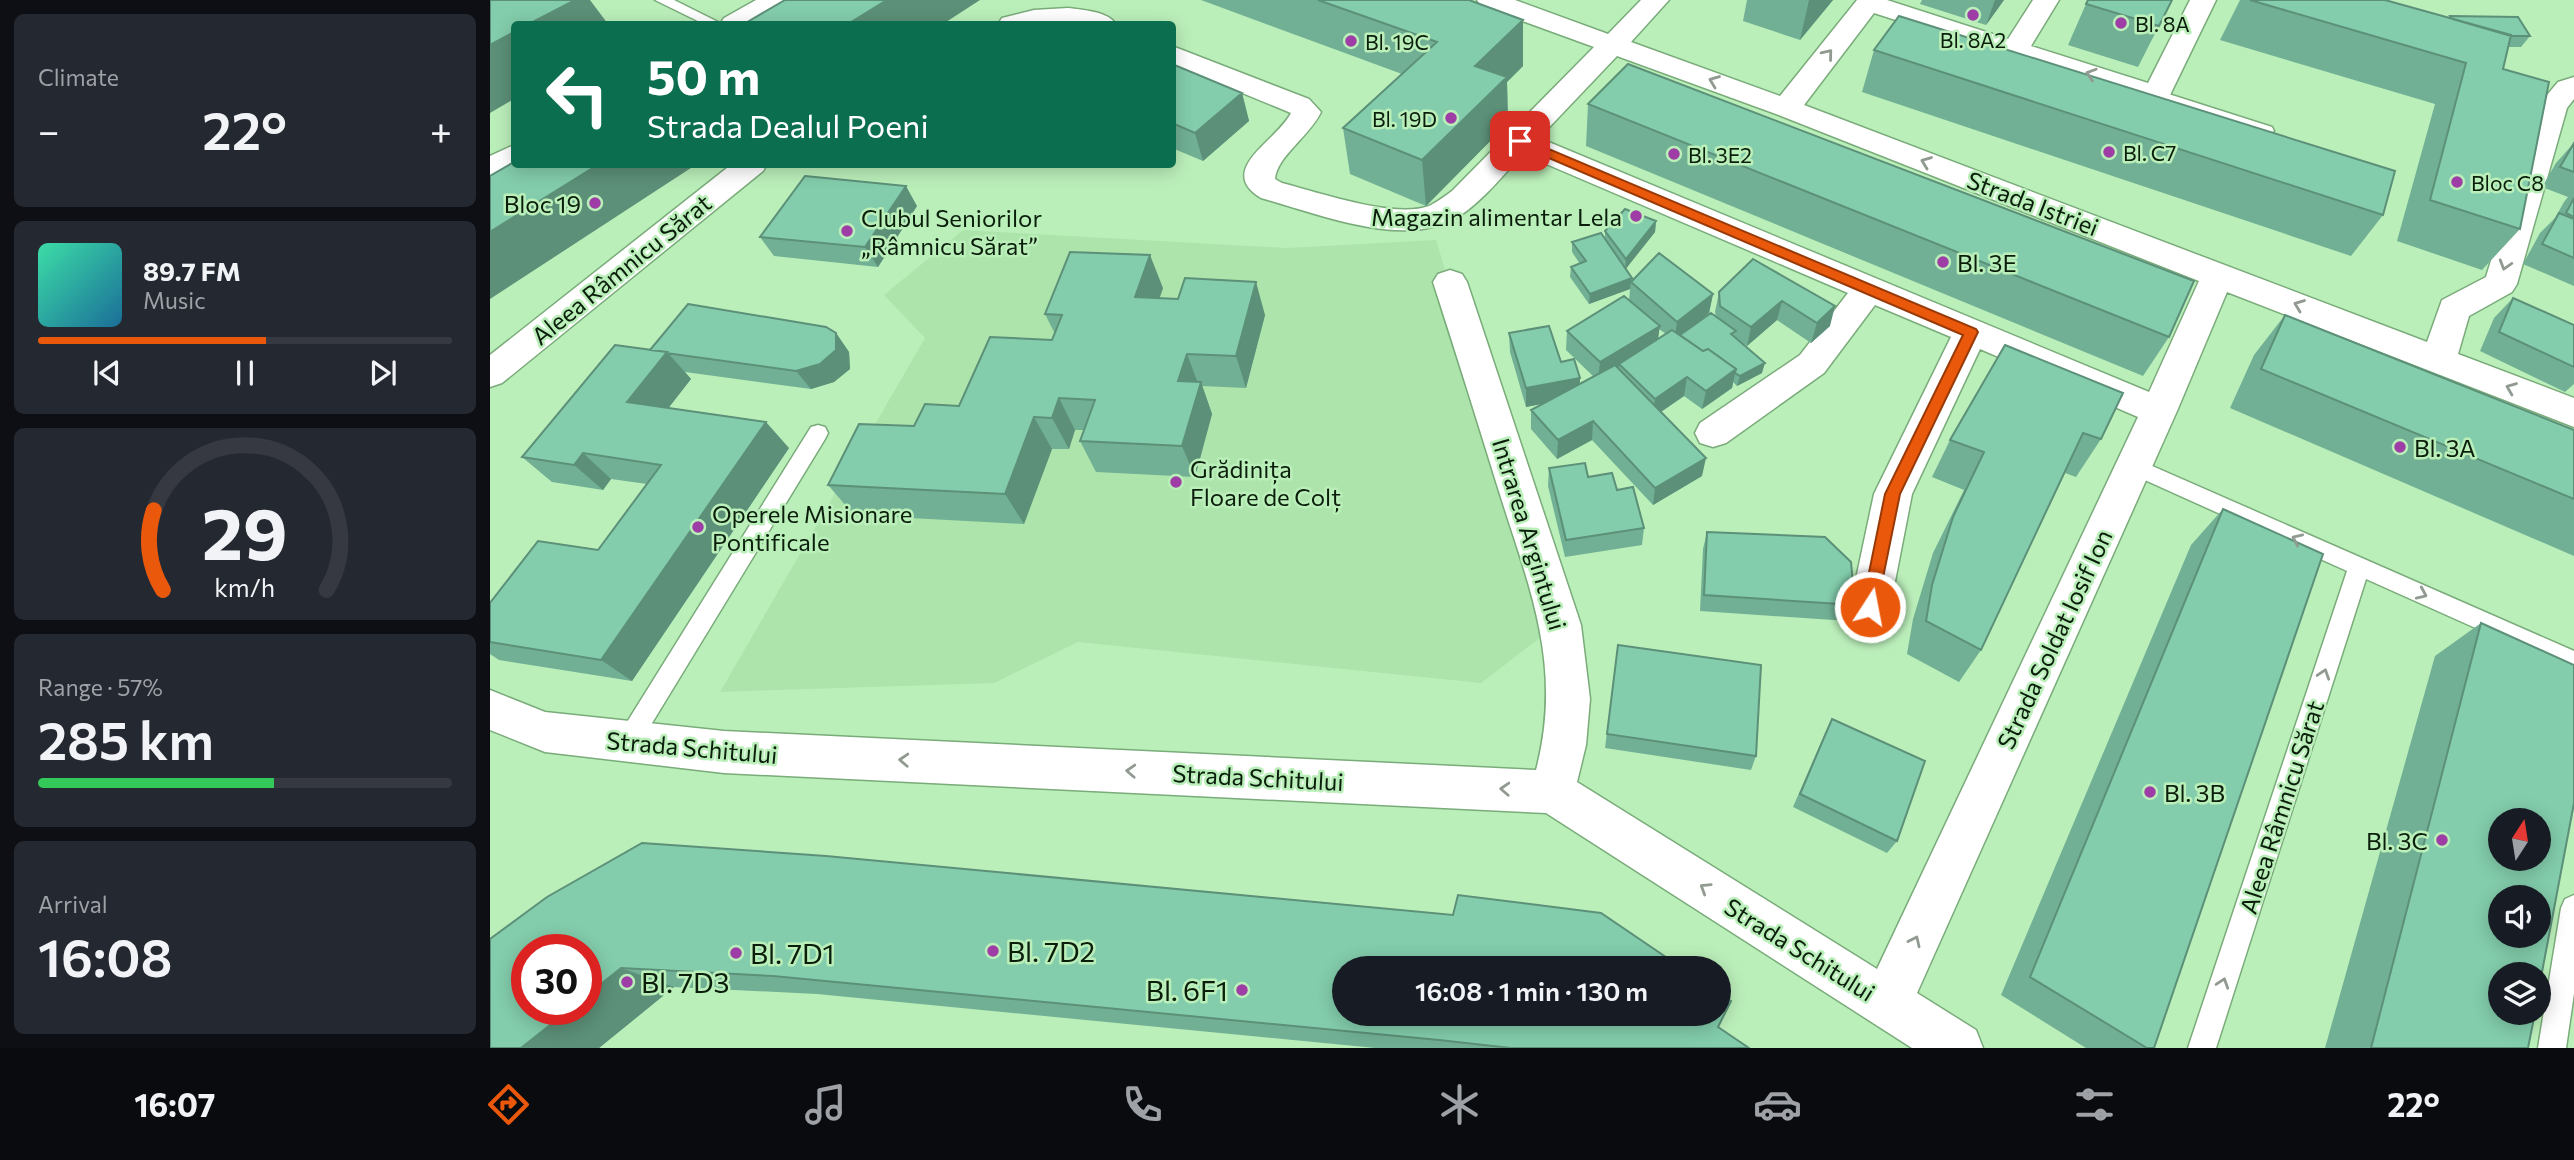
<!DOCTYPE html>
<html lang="en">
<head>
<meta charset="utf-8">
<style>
  :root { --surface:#171b24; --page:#242831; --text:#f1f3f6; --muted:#9ea1a6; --line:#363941; --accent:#ea580c }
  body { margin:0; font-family:Commissioner,sans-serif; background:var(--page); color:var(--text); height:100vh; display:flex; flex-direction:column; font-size:26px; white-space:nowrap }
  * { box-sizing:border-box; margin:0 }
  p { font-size:23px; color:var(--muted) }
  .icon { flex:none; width:38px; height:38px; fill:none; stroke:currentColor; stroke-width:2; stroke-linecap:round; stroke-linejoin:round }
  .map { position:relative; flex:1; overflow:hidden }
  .details { display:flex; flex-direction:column; gap:14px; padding:14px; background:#0d0f14; width:490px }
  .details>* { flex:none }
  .banner { position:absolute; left:21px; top:21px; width:665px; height:147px; border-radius:7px; box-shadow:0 4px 18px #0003; background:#0b6e4f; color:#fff; overflow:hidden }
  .needle { width:46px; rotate:12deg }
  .buttons { position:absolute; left:1998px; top:808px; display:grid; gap:14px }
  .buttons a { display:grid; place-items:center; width:63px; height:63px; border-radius:50%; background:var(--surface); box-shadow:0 4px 18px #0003; font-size:35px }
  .speed { position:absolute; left:21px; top:934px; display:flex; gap:14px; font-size:35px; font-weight:700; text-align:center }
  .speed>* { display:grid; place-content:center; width:91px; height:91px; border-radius:50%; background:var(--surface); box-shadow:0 4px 18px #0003; line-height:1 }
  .speed .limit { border:10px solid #d22; background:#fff; color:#111 }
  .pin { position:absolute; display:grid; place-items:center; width:60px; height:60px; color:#fff; margin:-30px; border-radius:14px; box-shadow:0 4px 10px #0006 }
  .me { position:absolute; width:77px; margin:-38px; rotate:11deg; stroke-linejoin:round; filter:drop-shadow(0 0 5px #0008) }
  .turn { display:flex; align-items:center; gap:24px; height:147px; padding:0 21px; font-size:32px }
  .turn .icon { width:91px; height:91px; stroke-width:2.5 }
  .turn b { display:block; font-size:49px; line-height:60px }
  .big { font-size:52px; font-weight:600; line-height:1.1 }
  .details .tile { flex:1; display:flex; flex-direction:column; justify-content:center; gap:10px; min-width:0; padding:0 24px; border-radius:10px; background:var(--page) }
  .details .dial { align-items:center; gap:0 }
  .dial svg { height:182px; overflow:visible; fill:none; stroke:var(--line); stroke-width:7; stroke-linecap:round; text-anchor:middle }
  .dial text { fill:var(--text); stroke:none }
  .song { display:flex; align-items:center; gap:21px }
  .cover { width:84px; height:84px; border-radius:10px; background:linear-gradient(135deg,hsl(160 70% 55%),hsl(200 70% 35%)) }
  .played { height:7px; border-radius:4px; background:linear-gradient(90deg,var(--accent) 55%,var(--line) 55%) }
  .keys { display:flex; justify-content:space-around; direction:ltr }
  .heat { display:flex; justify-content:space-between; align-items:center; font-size:38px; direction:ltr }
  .charge { height:10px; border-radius:5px; background:linear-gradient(90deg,#34c759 57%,var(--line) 0) }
  .trip { position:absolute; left:842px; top:956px; width:399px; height:70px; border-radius:35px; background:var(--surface); box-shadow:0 4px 18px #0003; font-weight:600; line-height:70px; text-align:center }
  .tab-bar { display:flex; height:112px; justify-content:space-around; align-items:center; background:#090b0e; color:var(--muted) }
  .tab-bar .icon { width:49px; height:49px }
  .tab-bar .selected { color:var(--accent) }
  .tab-bar b { font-size:32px; color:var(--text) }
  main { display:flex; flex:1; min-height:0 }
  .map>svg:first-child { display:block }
</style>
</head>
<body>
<main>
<section class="details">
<div class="tile"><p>Climate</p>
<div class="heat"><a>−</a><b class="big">22°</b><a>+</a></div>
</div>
<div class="tile">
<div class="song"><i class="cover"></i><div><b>89.7 FM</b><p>Music</p></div></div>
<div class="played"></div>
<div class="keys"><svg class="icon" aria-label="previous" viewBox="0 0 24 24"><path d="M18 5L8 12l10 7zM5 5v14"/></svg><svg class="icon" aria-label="pause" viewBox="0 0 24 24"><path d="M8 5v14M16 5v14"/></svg><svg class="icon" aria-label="next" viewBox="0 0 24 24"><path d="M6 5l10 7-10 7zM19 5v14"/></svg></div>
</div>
<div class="tile dial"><svg viewBox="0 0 100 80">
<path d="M14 69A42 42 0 1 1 86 69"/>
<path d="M14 69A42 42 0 0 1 10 34" stroke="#ea580c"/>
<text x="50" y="56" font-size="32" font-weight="700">29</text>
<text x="50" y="72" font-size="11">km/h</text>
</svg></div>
<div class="tile"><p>Range · 57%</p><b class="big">285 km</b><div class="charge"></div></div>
<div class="tile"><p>Arrival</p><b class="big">16:08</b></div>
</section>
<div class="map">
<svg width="2084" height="1048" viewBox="0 0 2084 1048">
  <rect width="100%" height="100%" fill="#bbefba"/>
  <path fill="#ace4ab" d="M473,230L796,248L946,240L1064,627L991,683L588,642L504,683L230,692L435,338L394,295Z"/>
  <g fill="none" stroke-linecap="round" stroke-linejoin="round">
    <g stroke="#7aab7a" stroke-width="3">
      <path id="service" d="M165,0H184L232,24H214Z
        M1666,90L1782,127L1784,131L1776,136L1660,98L1658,95L1660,92Z
        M328,425L335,427L338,433L335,439L145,751L137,754L129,751L125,743L129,735L321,427Z
        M1644,458L2084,651V672L1876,579L1726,1048H1698L1857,571L1637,472L1634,466L1637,460Z
        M2084,895V993L2076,1048H2048L2071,908L2075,899Z"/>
    </g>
    <g stroke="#7aab7a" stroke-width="3">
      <path id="minor" d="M987,0H1025L1118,34L1151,0H1179L1141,42L1290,96L1367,0H1397L1518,39L1543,0H1569L1541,46L1658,83L1700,0H1726L1680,95L1676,101L1666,104L1384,13L1314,105L1937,342L1952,300L1996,277L2048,106L2068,82L2084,77V99L2077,108L2027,284L2022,292L1979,316L1968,354L2084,398V427L1737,292L1687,411L1427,993L1486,1030L1493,1048H1422L1056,813L234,773L55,752L0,730V690L55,712L234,731L1046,770C1074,664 1038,585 1007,485C986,417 965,350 943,282L948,274L960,270L972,274L977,282L1091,625L1100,699L1096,745L1087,782L1387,969L1648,417L1490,349L1422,494L1400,607L1394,619L1380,625L1366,619L1360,607L1384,494L1461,337L1385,305L1334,373L1236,443L1223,447L1210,443L1205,433L1210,423L1310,355L1358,293L1033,154C1013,175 993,201 968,217C915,250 826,213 771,198C725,170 787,141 801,113L682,64V46L819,99L831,112C820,136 787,156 785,179L792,183C828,192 904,219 939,206C947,202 955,196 962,191L1104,47L991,6ZM1127,56L1286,114L1709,281L1659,392L1049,138Z
        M578,8C593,10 617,11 626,24H508L512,18L544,10Z
        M242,164H277L273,171L12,383L0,387V355Z"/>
    </g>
    <g stroke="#7aab7a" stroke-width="3">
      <path id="tertiary" d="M266,0H298C283,22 254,26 230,24L234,18Z
        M24,145V164H30L0,179V156Z"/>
    </g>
    <use href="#service" fill="#fff" fill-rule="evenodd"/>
    <use href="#minor" fill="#fff" fill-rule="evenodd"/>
    <use href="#tertiary" fill="#fff" fill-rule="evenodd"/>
  </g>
  <path fill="#71b094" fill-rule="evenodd" d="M711,0H979L1033,20V66L1017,82L1018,123L936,206L860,174L853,128L912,74Z
    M1257,0H1343L1310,40L1253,21Z
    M1432,0H1514L1496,25L1430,4Z
    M1682,0L1648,67L1578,45L1596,4Z
    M1750,0H1895L1958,18L1960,16L2040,36L2031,47H2018L2013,69L2030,229L1992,270L1907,241L1945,104L1730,40Z
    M1384,50L1893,215L1861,256L1372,92Z
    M682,64L752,93L759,121L713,161L682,148Z
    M1098,104L1679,337L1653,376L1096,146Z
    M2084,142V286L2033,264L2050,233L2065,218L2074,202L2078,197L2052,187L2066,163L2083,144Z
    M427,206L388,267L284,256L270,237Z
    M1166,221L1165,232L1136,268L1142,280L1223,294L1219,313L1207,323L1226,317L1225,312L1229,292L1263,259L1340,326L1321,343L1287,320L1257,346L1245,338L1272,373L1247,386L1243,382L1242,388L1212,409L1194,396L1171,412L1212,476L1163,505L1102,440L1067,459L1041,429V410L1054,403L1036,407L1020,352L1019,333L1071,362L1090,378V384L1104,377L1076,350L1077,331L1139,301L1140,289L1099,304L1080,277L1081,267L1090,264L1082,252V242L1115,238V231ZM1169,329L1176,334L1168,339Z
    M673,288L669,298L775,315L756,388L712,386L722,414L705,477L606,472L590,441L594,430H585L579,449H562L534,524L364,515L338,485L424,426L469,406L562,340L565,334L555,314Z
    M2023,298L2084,325V384L2075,392L1990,351L2004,318Z
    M1795,315L2084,430V556L1740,408L1764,355Z
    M346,333L359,352L360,369L344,382L321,389L195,372L201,379L178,408L299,448L142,681L9,660L0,654V603L108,550L157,484L121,479L113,490L62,482L32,457L160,350Z
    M1515,345L1611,439L1586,477L1575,473L1491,650L1469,682L1417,654L1423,619L1443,553L1474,490L1442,477L1460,440Z
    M1059,468L1098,477L1127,490L1154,528L1152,545L1075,557L1058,486Z
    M1733,509L1664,1048H1596L1511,995L1701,545Z
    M1217,532L1365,605L1358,621L1210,611L1213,549Z
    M1991,623L2038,1048H1835L1945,656Z
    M1128,645L1266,756L1261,770L1115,748Z
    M1342,719L1407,841L1397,853L1303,807L1335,733Z
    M0,939L1228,1027L1259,1048H885L327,994L184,987L109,1048H0Z"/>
  <path fill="#5c9078" d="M85,0H100L118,24H39Z
    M397,0H490L453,24H365L363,21Z
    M1319,0H1343L1310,40Z
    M1505,0H1514L1496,25Z
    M1033,20V66L1017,82L1018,123L936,206L932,160L985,66Z
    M24,32V99L0,113V45Z
    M752,93L759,121L713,161L705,133Z
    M109,164H207L0,299V232Z
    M416,186L427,206L388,267L375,247Z
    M1166,221L1165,232L1135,270L1136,259Z
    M660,255L673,288L659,330L645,297Z
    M1142,278L1140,289L1099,304L1100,294Z
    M766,282L775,315L756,388L746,356Z
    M1223,294L1219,313L1184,342L1187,322Z
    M1292,301L1287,320L1257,346L1261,327Z
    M1345,306L1340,326L1321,343L1327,323Z
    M1170,326L1167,345L1129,364V368L1108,381L1110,362Z
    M346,333L359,352L360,369L344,382L321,389L306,371Z
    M177,352L201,379L163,428L137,402Z
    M697,354L709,386L688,381Z
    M1275,363L1272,373L1247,386L1250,376Z
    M1246,369L1242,388L1212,409L1216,391Z
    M1197,377L1194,396L1162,418L1165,399Z
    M1090,378L1089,397L1036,407V388Z
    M711,382L722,414L705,477L692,446Z
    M569,398L585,430L579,449L562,418Z
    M544,417L562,449L534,524L515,494Z
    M1103,421L1102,440L1067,459L1068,440Z
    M276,422L299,448L142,681L111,660Z
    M93,453L121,479L113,490L84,465Z
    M1216,458L1212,476L1163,505L1165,488Z
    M131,968L184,987L109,1048H31L79,1010H96V996Z"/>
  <path fill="#83cdac" stroke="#5c9078" stroke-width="2" fill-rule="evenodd" d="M0,0H85L39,24H24V32L0,45Z
    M295,0H397L363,21L372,24H266L259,21Z
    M828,0H979L1033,20L985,66L1017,77L932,160L853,128L947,42Z
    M1598,0H1682L1669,26L1596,4Z
    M1760,0H1895L2021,35L2013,69L2059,82L2030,229L1940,200L1976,63Z
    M1409,16L1905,171L1893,215L1384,50Z
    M1960,16L2028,17L2040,36H2021L1962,19Z
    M682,64L752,93L705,133L682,123Z
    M1138,64L1704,281L1679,337L1098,104Z
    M2084,143V172L2070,167Z
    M24,162V164H109L0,232V176Z
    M315,176L416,186L375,247L270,237Z
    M2084,198V217L2076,213Z
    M1135,209L1166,221L1136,259L1115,231Z
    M2069,213L2084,219V258L2052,244Z
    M1111,233L1142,278L1100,294L1081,267L1096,261L1082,242Z
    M580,252L660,255L645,297L688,299L695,278L766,282L746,356L697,354L688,381L711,382L692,446L590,441L605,400L569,398L562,418L544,417L515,494L338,485L369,424L424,426L435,404L469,406L500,337L562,340L572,315L555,314Z
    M1169,253L1223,294L1187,322L1141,282Z
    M1263,259L1345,306L1327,323L1292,301L1261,327L1230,306L1229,292Z
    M1134,296L1170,326L1110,362L1077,331Z
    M2023,298L2084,325V367L2009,332Z
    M198,304L336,327L346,333V350L330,364L306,371L176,353L177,352L160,350Z
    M1221,313L1246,331L1241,334L1275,363L1250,376L1245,373L1246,369L1218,349L1213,351L1190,335Z
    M1795,315L2084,430V499L1771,369Z
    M1059,326L1071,362L1084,359L1090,378L1036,388L1019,333Z
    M1182,330L1213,351L1218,349L1246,369L1216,391L1197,377L1165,399L1129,364Z
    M125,345L177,352L137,402L276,422L111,660L0,642V603L48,541L108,550L171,465L93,453L84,465L32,457Z
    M1515,345L1633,393L1611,439L1593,433L1491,650L1436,621L1442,585L1463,517L1494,452L1460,440Z
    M1125,365L1216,458L1165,488L1103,421L1068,440L1041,410Z
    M1095,463L1098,477L1122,473L1127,490L1143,487L1154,528L1076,540L1059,468Z
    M1733,509L1833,554L1664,1048H1657L1540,977Z
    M1217,532L1335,537L1361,562L1365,605L1214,595Z
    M1991,623L2084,665V803L2049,988V975H2011V1013H2045L2038,1048H1881ZM2011,821H2049V859H2011ZM2011,898H2049V936H2011Z
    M1128,645L1271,665L1266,756L1117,734Z
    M1342,719L1435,761L1407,841L1310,794Z
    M152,843L336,856L963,915L968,895L1111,913L1192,968H854V1013H1228V993L1241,1001L1228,1027L1259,1048H1021L949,1040L283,976L131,968L96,996V950H37V1010H79L31,1048H0V939L57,897Z"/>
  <defs><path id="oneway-chevron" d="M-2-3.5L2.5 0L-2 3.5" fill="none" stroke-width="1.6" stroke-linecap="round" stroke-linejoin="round" transform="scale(1.75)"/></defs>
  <g stroke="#919a91">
    <use href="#oneway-chevron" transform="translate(1338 54) rotate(-51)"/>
    <use href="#oneway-chevron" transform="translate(1601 74) rotate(-162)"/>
    <use href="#oneway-chevron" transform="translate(1224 81) rotate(-159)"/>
    <use href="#oneway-chevron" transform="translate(1436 162) rotate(-159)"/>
    <use href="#oneway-chevron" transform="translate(2015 265) rotate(107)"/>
    <use href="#oneway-chevron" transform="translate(1809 305) rotate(-159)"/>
    <use href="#oneway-chevron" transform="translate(2021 388) rotate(-158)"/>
    <use href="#oneway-chevron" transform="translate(1807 539) rotate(-156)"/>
    <use href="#oneway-chevron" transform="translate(1932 594) rotate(24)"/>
    <use href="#oneway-chevron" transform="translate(1834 674) rotate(-72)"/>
    <use href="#oneway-chevron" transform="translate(414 760) rotate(-177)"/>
    <use href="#oneway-chevron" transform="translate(641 771) rotate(-177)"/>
    <use href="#oneway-chevron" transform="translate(1015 789) rotate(-177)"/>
    <use href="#oneway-chevron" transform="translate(1215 888) rotate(-148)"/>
    <use href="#oneway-chevron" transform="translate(1425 941) rotate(-65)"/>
    <use href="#oneway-chevron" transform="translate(1733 983) rotate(-72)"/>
  </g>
  <path fill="#ea580c" stroke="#983908" stroke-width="2" d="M1030,137L1486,329L1488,332L1410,494L1386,612L1380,615L1374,612L1372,607L1395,494L1473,335L1026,144L1024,141Z"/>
  <g fill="#9d3da5" stroke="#bbefba" stroke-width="2.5">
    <circle cx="1483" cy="15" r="7"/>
    <circle cx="1631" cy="23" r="7"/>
    <circle cx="861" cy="41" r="7"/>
    <circle cx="961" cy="118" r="7"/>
    <circle cx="1619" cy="152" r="7"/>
    <circle cx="1184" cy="154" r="7"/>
    <circle cx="1967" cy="182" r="7"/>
    <circle cx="105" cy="203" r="7"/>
    <circle cx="1146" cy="216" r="7"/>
    <circle cx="357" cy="231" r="7"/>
    <circle cx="1453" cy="262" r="7"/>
    <circle cx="1910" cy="447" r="7"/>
    <circle cx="686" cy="482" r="7"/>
    <circle cx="208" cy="527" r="7"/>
    <circle cx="1660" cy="792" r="7"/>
    <circle cx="1952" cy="840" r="7"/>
    <circle cx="503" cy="951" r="7"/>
    <circle cx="246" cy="953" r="7"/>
    <circle cx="137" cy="982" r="7"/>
    <circle cx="752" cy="990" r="7"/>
  </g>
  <g text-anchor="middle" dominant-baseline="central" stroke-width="5" stroke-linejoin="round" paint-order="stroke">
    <g font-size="21" fill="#0a1e0b" stroke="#bbefba" text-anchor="start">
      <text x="1645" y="23">Bl. 8A</text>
      <text x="1483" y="39" text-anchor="middle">Bl. 8A2</text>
      <text x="875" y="41">Bl. 19C</text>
      <text x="947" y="118" text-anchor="end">Bl. 19D</text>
      <text x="1633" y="152">Bl. C7</text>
      <text x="1198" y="154">Bl. 3E2</text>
      <text x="1981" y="182">Bloc C8</text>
    </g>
    <g font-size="24" fill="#0a1e0b" stroke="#bbefba" text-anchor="start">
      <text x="91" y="203" text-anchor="end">Bloc 19</text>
      <text x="1132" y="216" text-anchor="end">Magazin alimentar Lela</text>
      <text x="371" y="217">Clubul Seniorilor<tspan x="371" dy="28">„Râmnicu Sărat”</tspan></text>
      <text x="1467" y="262">Bl. 3E</text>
      <text x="1924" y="447">Bl. 3A</text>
      <text x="700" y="468">Grădinița<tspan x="700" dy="28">Floare de Colț</tspan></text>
      <text x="222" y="513">Operele Misionare<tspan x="222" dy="28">Pontificale</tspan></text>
      <text x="1674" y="792">Bl. 3B</text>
      <text x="1938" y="840" text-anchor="end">Bl. 3C</text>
    </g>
    <g font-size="24" fill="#0a1e0b" stroke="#bbefba">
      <text transform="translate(1543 203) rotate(21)">Strada Istriei</text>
      <text transform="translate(131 269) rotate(-39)">Aleea Râmnicu Sărat</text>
      <text transform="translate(1040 534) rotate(73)">Intrarea Argintului</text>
      <text transform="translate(1564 639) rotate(-65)">Strada Soldat Iosif Ion</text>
      <text transform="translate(202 747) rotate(5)">Strada Schitului</text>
      <text transform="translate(768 777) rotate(3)">Strada Schitului</text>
      <text transform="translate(1791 807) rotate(-72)">Aleea Râmnicu Sărat</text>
      <text transform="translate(1310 949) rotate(32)">Strada Schitului</text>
    </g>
    <g font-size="28" fill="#0a1e0b" stroke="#bbefba" text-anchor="start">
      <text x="517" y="951">Bl. 7D2</text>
      <text x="260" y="953">Bl. 7D1</text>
      <text x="151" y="982">Bl. 7D3</text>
      <text x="738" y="990" text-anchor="end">Bl. 6F1</text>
    </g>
  </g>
</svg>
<div class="buttons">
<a><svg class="needle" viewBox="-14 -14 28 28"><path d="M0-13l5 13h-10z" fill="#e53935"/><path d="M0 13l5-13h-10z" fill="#9ea1a6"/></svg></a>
<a><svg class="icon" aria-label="sound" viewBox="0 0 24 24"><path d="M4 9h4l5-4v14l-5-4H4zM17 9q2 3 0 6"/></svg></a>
<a><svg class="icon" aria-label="layers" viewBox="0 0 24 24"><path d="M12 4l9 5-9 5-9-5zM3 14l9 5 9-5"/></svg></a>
</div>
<div class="speed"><div class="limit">30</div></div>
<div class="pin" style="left:1030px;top:141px;background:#d93025"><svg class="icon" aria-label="arrive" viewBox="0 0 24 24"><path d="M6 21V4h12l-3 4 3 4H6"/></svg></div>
<svg class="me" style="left:1380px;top:607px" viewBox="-20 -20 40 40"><circle r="17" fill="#ea580c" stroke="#fff" stroke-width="3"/><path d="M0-11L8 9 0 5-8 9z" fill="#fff"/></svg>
<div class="trip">16:08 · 1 min · 130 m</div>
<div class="banner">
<div class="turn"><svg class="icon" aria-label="left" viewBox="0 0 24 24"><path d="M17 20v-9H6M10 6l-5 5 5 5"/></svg><div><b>50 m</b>Strada Dealul Poeni</div></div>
</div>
</div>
</main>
<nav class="tab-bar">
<b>16:07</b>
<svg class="icon selected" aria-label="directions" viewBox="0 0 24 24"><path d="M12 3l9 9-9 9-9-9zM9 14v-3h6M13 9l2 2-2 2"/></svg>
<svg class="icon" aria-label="music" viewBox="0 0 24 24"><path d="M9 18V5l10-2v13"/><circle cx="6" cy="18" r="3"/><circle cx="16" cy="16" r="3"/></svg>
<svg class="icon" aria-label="phone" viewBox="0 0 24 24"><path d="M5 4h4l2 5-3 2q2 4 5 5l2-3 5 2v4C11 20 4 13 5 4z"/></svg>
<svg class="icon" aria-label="climate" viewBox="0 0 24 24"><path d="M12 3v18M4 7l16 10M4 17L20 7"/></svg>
<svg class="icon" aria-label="car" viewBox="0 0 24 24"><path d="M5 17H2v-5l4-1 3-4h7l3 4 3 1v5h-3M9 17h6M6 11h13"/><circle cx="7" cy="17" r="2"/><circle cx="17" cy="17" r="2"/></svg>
<svg class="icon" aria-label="filters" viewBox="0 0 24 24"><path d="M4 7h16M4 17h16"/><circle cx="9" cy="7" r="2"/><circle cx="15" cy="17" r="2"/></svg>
<b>22°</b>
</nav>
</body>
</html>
